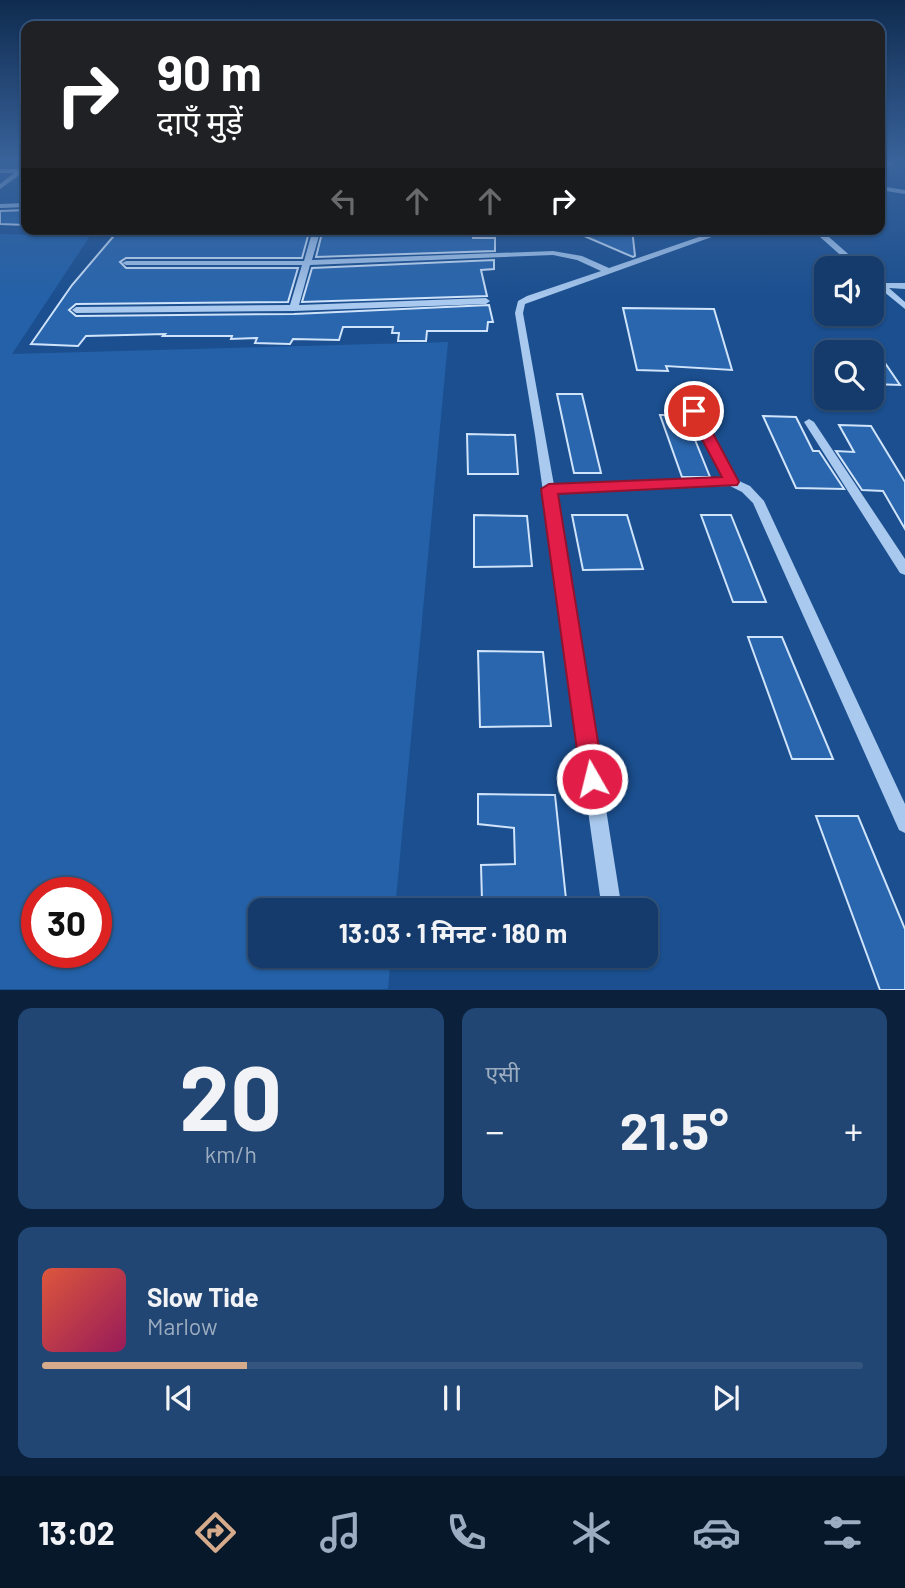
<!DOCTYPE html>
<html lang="hi">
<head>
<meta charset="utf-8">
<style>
  :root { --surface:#143b6b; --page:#214673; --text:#f1f3f6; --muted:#9dadc1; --line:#33557e; --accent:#d6ab8b }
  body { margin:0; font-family:Barlow,"Noto Sans Devanagari",sans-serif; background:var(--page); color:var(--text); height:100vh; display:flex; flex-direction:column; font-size:26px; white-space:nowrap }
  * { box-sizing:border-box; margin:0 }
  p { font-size:23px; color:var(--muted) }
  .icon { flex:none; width:38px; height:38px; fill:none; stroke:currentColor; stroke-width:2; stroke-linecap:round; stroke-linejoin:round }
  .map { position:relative; height:990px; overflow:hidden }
  .sheet { display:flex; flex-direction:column; gap:18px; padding:18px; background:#0b203b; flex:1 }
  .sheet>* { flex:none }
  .top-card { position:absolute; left:21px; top:21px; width:864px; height:214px; border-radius:14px; box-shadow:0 2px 5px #0004,0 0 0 2px var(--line); background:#202124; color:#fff; overflow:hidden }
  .controls { position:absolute; left:814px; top:256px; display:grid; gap:14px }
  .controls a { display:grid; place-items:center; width:70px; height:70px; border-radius:14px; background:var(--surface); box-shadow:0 2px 5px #0004,0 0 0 2px var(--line); font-size:35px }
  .speed { position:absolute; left:21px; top:877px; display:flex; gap:14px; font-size:35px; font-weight:700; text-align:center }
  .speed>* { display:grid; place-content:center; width:91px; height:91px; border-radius:50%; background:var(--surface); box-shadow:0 2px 5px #0004,0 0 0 2px var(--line); line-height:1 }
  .speed .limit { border:10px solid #d22; background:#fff; color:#111 }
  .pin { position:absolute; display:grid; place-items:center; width:60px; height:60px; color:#fff; margin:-30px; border:4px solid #fff; border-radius:50%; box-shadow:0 2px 7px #0007 }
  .me { position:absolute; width:77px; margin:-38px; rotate:352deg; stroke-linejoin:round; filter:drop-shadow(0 0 5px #0008) }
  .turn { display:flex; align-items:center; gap:24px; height:147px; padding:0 21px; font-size:32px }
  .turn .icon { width:91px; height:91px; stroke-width:2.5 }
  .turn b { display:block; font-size:49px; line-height:60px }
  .lanes { display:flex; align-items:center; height:66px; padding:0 21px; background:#0003; justify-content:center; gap:35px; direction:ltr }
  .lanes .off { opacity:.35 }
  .big { font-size:52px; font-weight:700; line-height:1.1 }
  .sheet .tile { flex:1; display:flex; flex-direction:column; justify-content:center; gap:10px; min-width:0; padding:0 24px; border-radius:14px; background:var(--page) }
  .sheet .dial { align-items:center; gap:0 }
  .dial b { font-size:91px; line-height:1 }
  .song { display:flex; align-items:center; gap:21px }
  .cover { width:84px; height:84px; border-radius:10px; background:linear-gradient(135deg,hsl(10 70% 55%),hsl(330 70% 35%)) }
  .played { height:7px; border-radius:4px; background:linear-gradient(90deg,var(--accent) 25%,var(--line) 25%) }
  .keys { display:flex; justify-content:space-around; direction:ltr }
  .heat { display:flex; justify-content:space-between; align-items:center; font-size:38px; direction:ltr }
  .sheet .tiles { flex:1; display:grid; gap:18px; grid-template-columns:1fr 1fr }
  .tile:last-child { grid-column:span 2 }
  .trip { position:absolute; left:248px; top:898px; width:410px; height:70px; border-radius:14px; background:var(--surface); box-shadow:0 2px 5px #0004,0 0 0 2px var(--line); font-weight:700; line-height:70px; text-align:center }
  .tab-bar { display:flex; height:112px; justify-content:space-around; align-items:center; background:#08182b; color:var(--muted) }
  .tab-bar .icon { width:49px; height:49px }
  .tab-bar .current { color:var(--accent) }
  .tab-bar b { font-size:32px; color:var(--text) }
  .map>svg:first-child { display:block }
</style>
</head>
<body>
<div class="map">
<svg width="905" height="990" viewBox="0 0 905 990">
  <rect width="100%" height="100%" fill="#1b4f8f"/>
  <path fill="#2461a8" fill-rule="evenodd" d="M0,234L90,236L12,354L448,342L395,910H261V956H391L388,989H0ZM37,892H96V952H37Z"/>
  <path fill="#2a66ad" stroke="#cfe3fa" stroke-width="2" d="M26,210V225L0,224V211Z
    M310,229L302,258H126L120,262L126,268H298L288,302L76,304L69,310L76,316L294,314L489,305L493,322H488L487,331H427L426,341H398L399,333H392L393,327H343L339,340L293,339L290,344L255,343L257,338L231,339L232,336H163L165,334L86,336L78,346L31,344L72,285L118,231Z
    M323,229H472L473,238H495V251L316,257Z
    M568,229H632L635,256L633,257Z
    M494,260V269L481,270L487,296L302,302L312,268Z
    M623,308L714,309L732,370L666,366L668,371L637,370Z
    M872,344L900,385L872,384Z
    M557,394H582L601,473H574Z
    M660,415H685L710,477H682Z
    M763,416L796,417L813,451H819L844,489L796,488Z
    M839,425L871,426L905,482V529L883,491L862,490L836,451L854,452Z
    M467,434L515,435L518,474H468Z
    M474,515L527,516L532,566L474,567Z
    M572,515H627L643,569L583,570Z
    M701,515H731L766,602H733Z
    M748,637H782L833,759H792Z
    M478,651L543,652L551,726L480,727Z
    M478,794L555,795L566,899L482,901L481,865L515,864L514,828L478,824Z
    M816,816H858L905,929V990H880Z"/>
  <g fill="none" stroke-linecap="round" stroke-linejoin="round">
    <path fill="#a9c9ee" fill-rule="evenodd" d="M893,160H901L880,171V166Z
      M0,169H26V173H22L0,189V184L14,173H0Z
      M880,186L905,190V194L880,190Z
      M26,203V207L0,208V204Z
      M313,229H321L312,260L553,251L582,256L609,268L722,229H734L525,304L523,313L554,485L724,479L689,411L690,409H698L737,480L750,486L764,501L905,804V833L899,830L753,503L742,492L730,486L556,493L622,910H602L535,435L515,313L518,301L527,296L601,271L577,260L553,255L310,265L299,305L486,298L490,301L486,304L294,311L76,313L72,310L76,307L290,305L302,265H126L122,263L126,261H304Z
      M811,229H820L864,268H855Z
      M872,276L882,283H905V289L889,288L905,302V309L872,282Z
      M809,419L814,422L905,559V575L900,573L804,422Z"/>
  </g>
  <linearGradient id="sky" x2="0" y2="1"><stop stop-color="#0f2b4f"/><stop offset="0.54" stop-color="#39639b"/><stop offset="1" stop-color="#39639b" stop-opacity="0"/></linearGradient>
  <rect width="905" height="299" fill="url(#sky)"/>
  <path fill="#e11d48" stroke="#92132f" stroke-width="2" d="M694,406L701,411L739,482L737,485L558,494L604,779L600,786L592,789L584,786L581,779L541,489L549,484L722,477L687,411Z"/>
</svg>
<div class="controls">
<a><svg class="icon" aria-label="sound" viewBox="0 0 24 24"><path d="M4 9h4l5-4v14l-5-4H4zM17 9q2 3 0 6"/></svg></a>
<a><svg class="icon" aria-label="search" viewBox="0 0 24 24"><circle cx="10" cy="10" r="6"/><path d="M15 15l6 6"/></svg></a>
</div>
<div class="speed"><div class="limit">30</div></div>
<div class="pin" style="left:694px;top:411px;background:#d93025"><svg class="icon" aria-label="arrive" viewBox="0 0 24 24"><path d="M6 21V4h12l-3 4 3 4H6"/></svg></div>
<svg class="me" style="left:592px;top:779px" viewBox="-20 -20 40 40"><circle r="17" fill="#e11d48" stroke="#fff" stroke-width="3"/><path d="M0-11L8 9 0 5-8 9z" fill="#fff"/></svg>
<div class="trip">13:03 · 1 मिनट · 180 m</div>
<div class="top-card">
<div class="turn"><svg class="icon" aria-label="right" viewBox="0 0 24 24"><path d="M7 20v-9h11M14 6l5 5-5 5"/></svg><div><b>90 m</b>दाएँ मुड़ें</div></div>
<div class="lanes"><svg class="icon off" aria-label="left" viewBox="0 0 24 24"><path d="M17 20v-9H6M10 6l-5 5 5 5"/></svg><svg class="icon off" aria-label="ahead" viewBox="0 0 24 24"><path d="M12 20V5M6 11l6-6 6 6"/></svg><svg class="icon off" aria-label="ahead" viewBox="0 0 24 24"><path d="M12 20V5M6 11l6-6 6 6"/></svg><svg class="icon" aria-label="right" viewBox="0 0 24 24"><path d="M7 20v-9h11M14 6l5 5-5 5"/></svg></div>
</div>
</div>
<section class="sheet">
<div class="tiles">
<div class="tile dial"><b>20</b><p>km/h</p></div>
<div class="tile"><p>एसी</p>
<div class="heat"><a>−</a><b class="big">21.5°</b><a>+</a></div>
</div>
<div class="tile">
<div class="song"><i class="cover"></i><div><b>Slow Tide</b><p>Marlow</p></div></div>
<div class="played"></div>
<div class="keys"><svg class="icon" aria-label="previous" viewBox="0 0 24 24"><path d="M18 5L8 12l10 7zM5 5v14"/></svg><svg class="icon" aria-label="pause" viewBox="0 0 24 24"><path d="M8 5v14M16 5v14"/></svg><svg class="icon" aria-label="next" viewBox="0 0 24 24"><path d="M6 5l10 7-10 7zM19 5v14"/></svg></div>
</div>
</div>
</section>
<nav class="tab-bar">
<b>13:02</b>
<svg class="icon current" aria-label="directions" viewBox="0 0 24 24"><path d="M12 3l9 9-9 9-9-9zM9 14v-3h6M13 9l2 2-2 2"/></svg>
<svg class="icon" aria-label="music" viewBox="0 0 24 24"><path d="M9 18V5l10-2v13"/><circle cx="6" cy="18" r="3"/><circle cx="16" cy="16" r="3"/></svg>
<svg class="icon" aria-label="phone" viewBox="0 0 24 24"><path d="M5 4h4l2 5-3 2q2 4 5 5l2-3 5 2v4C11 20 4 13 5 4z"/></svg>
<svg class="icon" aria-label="climate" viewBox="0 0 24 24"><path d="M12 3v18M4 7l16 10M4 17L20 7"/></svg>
<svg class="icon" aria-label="car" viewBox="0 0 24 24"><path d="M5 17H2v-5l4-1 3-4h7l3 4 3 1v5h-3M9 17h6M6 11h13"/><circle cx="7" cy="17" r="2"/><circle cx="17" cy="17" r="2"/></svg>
<svg class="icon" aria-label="filters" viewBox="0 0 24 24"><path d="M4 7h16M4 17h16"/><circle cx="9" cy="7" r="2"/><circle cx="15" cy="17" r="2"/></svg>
</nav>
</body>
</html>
